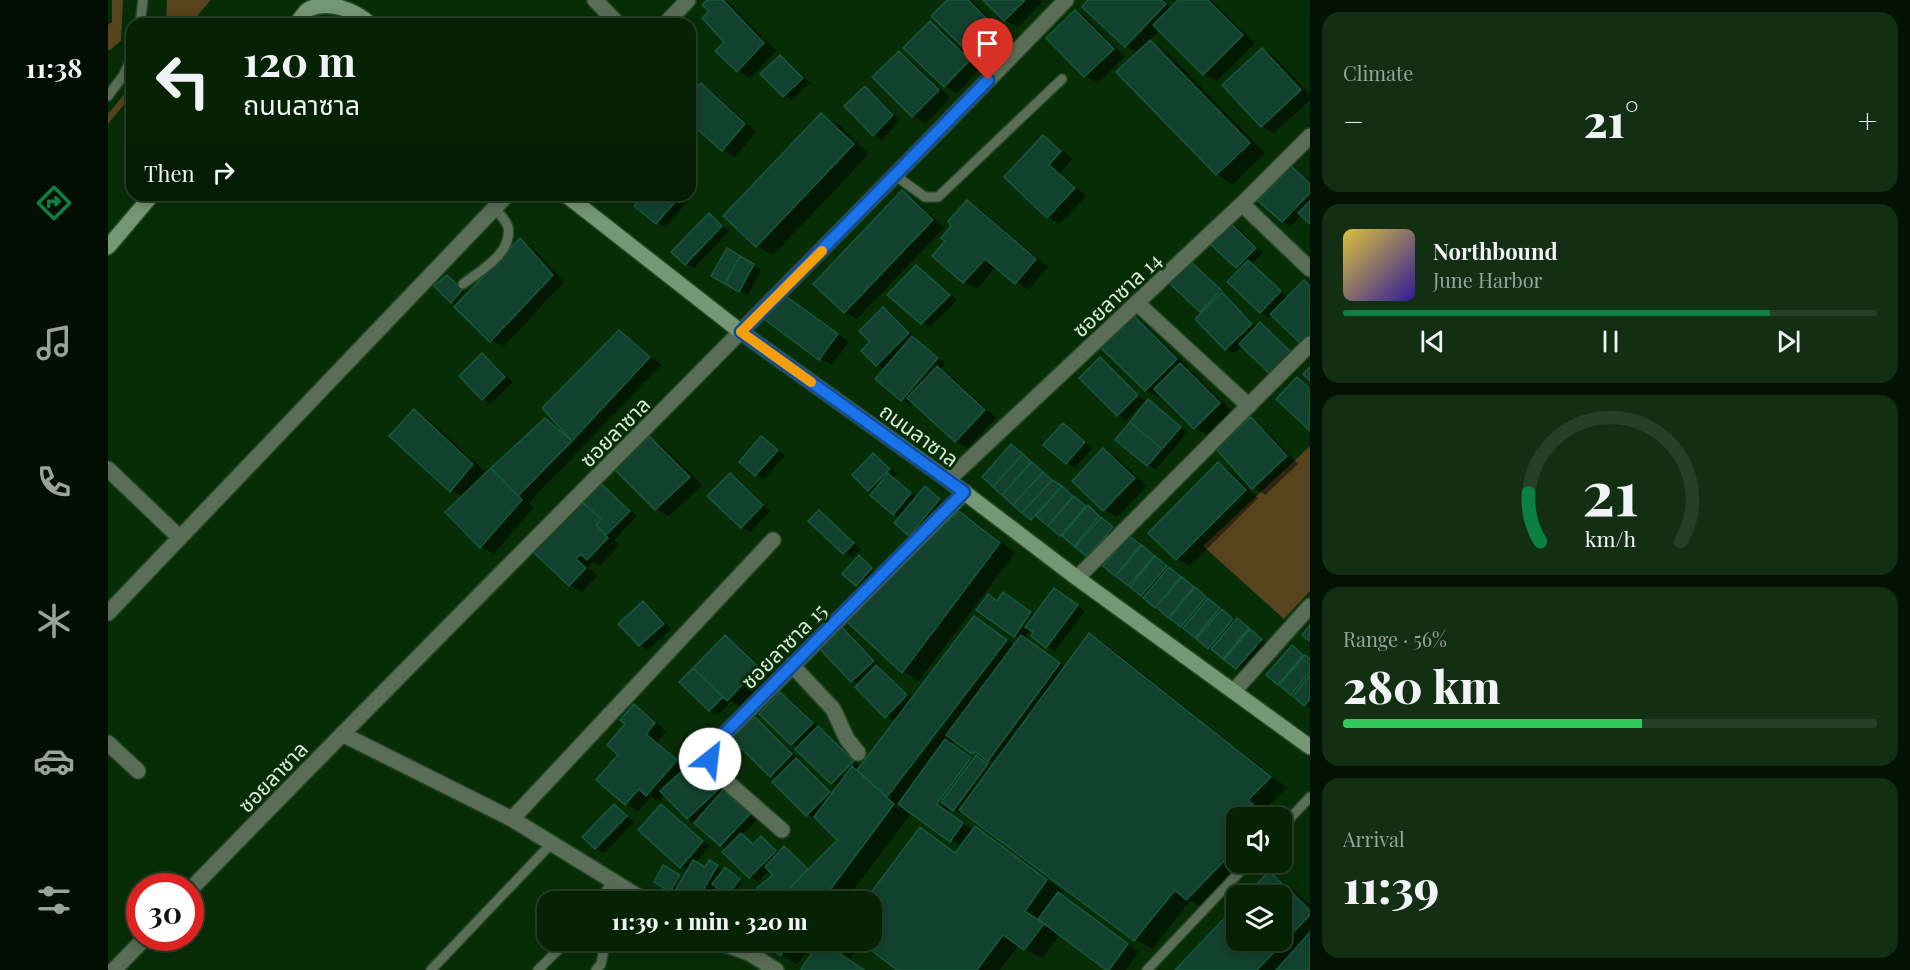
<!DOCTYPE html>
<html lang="en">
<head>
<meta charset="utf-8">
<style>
  :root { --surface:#052205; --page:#132f13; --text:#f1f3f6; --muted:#97a49a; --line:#263f27; --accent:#0b8043 }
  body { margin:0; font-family:"Playfair Display","Noto Sans Thai",serif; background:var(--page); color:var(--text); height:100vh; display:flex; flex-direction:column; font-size:22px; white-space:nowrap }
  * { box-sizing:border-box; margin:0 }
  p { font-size:20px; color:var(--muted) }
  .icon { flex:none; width:33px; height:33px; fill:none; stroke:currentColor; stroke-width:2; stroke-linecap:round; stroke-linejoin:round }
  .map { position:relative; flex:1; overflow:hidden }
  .panel { display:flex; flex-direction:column; gap:12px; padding:12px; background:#031303; width:600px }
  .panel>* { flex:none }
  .hud { position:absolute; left:18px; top:18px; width:570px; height:183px; border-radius:18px; box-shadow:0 3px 15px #0003,0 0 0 2px var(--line); background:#052205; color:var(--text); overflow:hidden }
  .controls { position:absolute; left:1118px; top:807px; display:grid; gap:12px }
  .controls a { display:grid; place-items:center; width:66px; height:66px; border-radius:12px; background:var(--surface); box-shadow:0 3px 15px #0003,0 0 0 2px var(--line); font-size:30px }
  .speed { position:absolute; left:18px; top:873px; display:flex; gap:12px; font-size:30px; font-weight:700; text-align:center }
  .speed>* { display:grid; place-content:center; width:78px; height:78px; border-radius:50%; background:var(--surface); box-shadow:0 3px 15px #0003,0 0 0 2px var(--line); line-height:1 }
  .speed .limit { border:9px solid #d22; background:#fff; color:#111 }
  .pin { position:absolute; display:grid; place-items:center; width:51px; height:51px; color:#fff; margin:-62px -26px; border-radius:50% 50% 50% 0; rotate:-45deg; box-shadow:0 0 6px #0007 }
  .pin .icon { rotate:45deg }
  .me { position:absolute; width:66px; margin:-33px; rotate:29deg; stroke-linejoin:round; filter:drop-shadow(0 0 4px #0008) }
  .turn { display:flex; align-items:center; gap:21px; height:126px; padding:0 18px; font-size:27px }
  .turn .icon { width:78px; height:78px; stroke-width:2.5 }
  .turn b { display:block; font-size:42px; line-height:51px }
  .then { display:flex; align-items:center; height:57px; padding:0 18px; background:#0003; gap:12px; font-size:22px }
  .big { font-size:45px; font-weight:800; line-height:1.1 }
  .panel .widget { flex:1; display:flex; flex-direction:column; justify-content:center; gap:9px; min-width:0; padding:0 21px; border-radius:18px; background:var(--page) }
  .panel .dial { align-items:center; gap:0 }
  .dial svg { height:156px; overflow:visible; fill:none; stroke:var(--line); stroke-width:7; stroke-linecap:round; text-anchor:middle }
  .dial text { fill:var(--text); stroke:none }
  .song { display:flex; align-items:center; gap:18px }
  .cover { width:72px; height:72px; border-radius:9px; background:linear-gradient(135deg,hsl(50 70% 55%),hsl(250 70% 35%)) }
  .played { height:6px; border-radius:3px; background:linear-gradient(90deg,var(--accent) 80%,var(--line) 80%) }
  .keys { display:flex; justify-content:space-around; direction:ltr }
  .heat { display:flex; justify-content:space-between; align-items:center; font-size:33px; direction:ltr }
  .charge { height:9px; border-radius:4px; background:linear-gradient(90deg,#34c759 56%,var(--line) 0) }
  .trip { position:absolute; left:429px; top:891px; width:345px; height:60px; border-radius:18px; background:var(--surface); box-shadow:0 3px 15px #0003,0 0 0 2px var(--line); font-weight:800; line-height:60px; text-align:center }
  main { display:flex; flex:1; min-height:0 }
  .tabs { display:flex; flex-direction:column; width:108px; justify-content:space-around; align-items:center; background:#020e02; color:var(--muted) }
  .tabs .icon { width:42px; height:42px }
  .tabs .on { color:var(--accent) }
  .tabs b { font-size:27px; color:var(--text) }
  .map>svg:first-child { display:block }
</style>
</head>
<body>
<main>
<nav class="tabs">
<b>11:38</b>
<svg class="icon on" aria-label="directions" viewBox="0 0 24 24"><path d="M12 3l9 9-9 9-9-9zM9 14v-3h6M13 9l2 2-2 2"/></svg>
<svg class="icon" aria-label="music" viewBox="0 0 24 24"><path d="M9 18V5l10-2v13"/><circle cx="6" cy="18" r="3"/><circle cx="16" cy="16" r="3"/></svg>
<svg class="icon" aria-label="phone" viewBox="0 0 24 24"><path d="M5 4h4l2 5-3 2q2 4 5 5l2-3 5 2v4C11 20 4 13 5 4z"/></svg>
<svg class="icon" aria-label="climate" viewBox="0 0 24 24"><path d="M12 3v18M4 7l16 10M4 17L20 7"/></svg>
<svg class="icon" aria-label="car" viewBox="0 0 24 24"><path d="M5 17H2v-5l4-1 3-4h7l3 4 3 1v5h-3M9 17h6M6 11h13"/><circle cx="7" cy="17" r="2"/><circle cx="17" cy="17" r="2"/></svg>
<svg class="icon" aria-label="filters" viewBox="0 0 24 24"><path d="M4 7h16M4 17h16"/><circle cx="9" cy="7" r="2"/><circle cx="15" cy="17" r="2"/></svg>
</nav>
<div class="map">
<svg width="1202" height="970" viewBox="0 0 1202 970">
  <rect width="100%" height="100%" fill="#072d07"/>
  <path fill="#57441e" d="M4,0H15L13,41L2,50H0V25L4,22Z
    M59,0H103L82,24H58Z
    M24,85V95L0,124V114Z
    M1202,446V591L1176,619L1095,546Z"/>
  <path fill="#0007" fill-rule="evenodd" d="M601,0L619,1L668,51L642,78L630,71L618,42L603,11Z
    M841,0H864L901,37L876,61L864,54Z
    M877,0H932L934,2L910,27L897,20Z
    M983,0H1056L1064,8L1069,3L1063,0H1103L1147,43L1109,81L1096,74L1052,30L1041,41L1058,51L1157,153L1125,184L1109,174L1030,53L1018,46Z
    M968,11L980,19L1017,57L990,83L977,76L940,38Z
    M822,23L834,30L873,68L849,93L837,86Z
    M1154,49L1167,57L1202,95V100L1166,133L1153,126Z
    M791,53L803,60L842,98L818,123L805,116L766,77Z
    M672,57L680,61L702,83L684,100L676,96Z
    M593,85L605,92L648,132L627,157L615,150L582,121V96Z
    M758,88L766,93L792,120L774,140L766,135L739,106Z
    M713,115L730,124L761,154L665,255L649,246Z
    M935,137L948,144L964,159L952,173L978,196L952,224L940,217Z
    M1183,168L1202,182V222L1194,214L1183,226L1175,221Z
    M582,189L586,193L557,228L528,205L537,195H582Z
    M794,192L806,199L836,228L749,319L737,312Z
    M514,195H531L525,202Z
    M859,202L872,209L940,267L920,290L888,266L869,289L856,282L826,256L839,241L845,226Z
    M601,215L621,231L586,268L578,264Z
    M1121,223L1129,227L1155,253L1144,264L1180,298L1196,282L1202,286V348L1164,313L1161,317L1153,312L1133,269L1102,241Z
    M412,240L424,247L456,282L395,347L383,340Z
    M619,250L653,270L640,295L605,276Z
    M1080,261L1088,266L1149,327L1152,324L1160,329L1191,359L1134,346L1126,353L1118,349L1089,319L1096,313L1093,311Z
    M808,267L816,271L849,300L822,327L814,322Z
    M343,279L357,292L347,304L344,302Z
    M676,296L741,342L724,365L711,358Z
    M775,309L783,313L808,338L807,339L837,364L832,370L842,375L888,418L860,448L848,441L805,401L802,404L794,400L778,370L769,365L764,342Z
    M1024,316L1037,324L1080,367L1079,369L1085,372L1124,411L1100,435L1087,428L1053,394L1050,397L1038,390Z
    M511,332L523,339L553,365L421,503L425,508L386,554L373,547L339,512L355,497L343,490L307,411L319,418L377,471L368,482L369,484L437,420L454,430Z
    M374,355L382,360L405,382L383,404L375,399L353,376Z
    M992,359L1000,364L1037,401L1018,420L1010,415Z
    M1190,379L1202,388V429L1171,399Z
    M1041,401L1080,432L1048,469L1040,465Z
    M1143,419L1155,426L1190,464L1157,495L1145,487Z
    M955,425L984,448L967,468L937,445Z
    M541,438L554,445L594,485L561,516L548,509L508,469Z
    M653,438L677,455L656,479L648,475Z
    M904,446L912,451L951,486L962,492L1012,532L988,560L931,516L927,520L924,518L876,477Z
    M995,450L1008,457L1039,486L1009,517L996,510L966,481Z
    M765,455L773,459L789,474L785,478L809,498L817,488L839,505L810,539L788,522L792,517L786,514L761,490Z
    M1111,464L1123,471L1150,498L1082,566L1069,559L1042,533Z
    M622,475L630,479L662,511L642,532L634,527L602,496Z
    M490,483L498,488L529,516L506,540L511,545L492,566L485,562L480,567L489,576L474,592L461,585L425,550Z
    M711,512L719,517L753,549L744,557L736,553L702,521Z
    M852,512L868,522L907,553L811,681L794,671Z
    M1021,538L1161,645L1137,673L1101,648L997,566Z
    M754,559L767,571L752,587L749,585Z
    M954,594L977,611L947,651L939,646L923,629L916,638L958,667L982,635L998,644L1179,788L1156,810L1164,818H1128V862H1140L1096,908L1082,901L1044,949L1027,939L855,811L853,814L844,808L841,813L865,830L867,828L883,838L955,891L952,895L1031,952L1018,970H1000L952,934L934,959L911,945L892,970H792L754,942L741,960L756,970H697L715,940H764V902L812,829L848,853L853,846L797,807L795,809L802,815L736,902H668V875L662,870L650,882L642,877L616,852L619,849L579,818L557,794L551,802L543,797L530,811L518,804L512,754L526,706L538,714L558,731L549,742L579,768L589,759L597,763L622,790L619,794L649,819L634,835L647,845L653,838L672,853L676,848L702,869L731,840L709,818L707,819L699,814L670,779L663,775L646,718L654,723L691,760L690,761L696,765L725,794L731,787L724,783L690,748L684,744L673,694L681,698L711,728L718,732L753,767L787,722L778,716L751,685L744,681L712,647L733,628L741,632L773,666L771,669L805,699L866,617L907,645L912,639L907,636L890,602L903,599L927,615ZM847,740L870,756L867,760L843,744ZM879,759L887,763L884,767L876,761Z
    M535,603L543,608L563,629L540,650L532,645Z
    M617,636L629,644L663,675L633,707L623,701L610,715L602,710L573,682Z
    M1184,647L1202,659V708L1160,675Z
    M506,806L526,822L496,853L488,848Z
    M553,806L561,810L602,846L587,863L597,869L601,862L616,871H621L635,882L623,896L608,885L599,902H581L548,882L556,868L575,879L580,870L573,866Z
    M1162,873L1178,883L1202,905V970H1069L1128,908V940H1173V896Z
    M653,940H707L689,964Z"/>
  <path fill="#12422f" stroke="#17583e" stroke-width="1.5" d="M599,0H615L656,43L629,72L607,51L616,42L594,18L601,11L594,5Z
    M839,0H860L889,29L863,55L823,16Z
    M875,0H917L896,21Z
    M980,0H1053L1058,4L1017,47L974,7Z
    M1070,0H1100L1135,35L1095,75L1045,25Z
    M967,10L1006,49L976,77L938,38Z
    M822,21L862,60L836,87L795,48Z
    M1042,40L1142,143L1108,175L1008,72Z
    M1154,48L1193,90L1153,127L1114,85Z
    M791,51L831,90L804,117L764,77Z
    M672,55L695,78L675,97L652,74Z
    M593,83L637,124L614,151L582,123V94Z
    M757,86L785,115L765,136L736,106Z
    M713,113L746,144L648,247L615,216Z
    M935,135L953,151L941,165L967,188L939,218L896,177Z
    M1183,166L1202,184V193L1174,222L1150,201Z
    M794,190L825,220L736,313L705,284Z
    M535,195H573L548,224L526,206Z
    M859,200L928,259L907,284L877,259L855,283L824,256L837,241L833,238L843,226L840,221Z
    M1202,201V224L1190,213Z
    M601,213L614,226L577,265L563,252Z
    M1120,221L1148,248L1128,268L1100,242Z
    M412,238L445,275L382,342L346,307Z
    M619,248L632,256L617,284L603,276Z
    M632,256L646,264L631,292L617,284Z
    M1080,259L1113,290L1092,312L1059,281Z
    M1140,260L1173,291L1152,313L1119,282Z
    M808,265L842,295L813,324L779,295Z
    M339,275L354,290L343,303L326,286Z
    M1196,280L1202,286V337L1194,345L1162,314Z
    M1114,292L1144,324L1117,350L1087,319Z
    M675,294L730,334L711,360L656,319Z
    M775,307L801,333L768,366L753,351L762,342L751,331Z
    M1024,314L1069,359L1037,391L992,347Z
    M1152,322L1184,353L1163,375L1131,344Z
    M511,330L542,357L464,441L434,408Z
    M804,336L830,358L793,401L767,379Z
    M374,353L397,377L374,400L351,376Z
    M992,357L1030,395L1009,416L971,378Z
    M1072,363L1112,403L1086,429L1046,389Z
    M829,366L877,410L847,442L799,398Z
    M1202,367V381L1195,374Z
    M1189,377L1202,389L1201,430L1168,399Z
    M1040,399L1073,427L1054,449L1022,422Z
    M306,409L365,464L342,492L281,436Z
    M1143,417L1179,456L1144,489L1108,449Z
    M437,418L464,441L410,496L383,468Z
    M1022,422L1054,449L1039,466L1007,440Z
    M955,423L977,442L958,464L935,445Z
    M541,436L582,477L547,510L506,469Z
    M653,436L670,450L647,476L631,462Z
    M903,444L915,454L885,487L874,477Z
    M995,448L1027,478L995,511L964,481Z
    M765,453L782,469L760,491L744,475Z
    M915,454L923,462L894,495L885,487Z
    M924,462L935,472L905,505L894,495Z
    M1110,462L1138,490L1068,560L1040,533Z
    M383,468L414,500L372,548L337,512Z
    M935,472L944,480L914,513L905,505Z
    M622,473L655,505L633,528L599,496Z
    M780,473L803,493L785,515L762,495Z
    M944,480L954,486L923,520L914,513Z
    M490,481L522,511L498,535L488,525L493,519L472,500Z
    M817,486L832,499L801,536L786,523Z
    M954,486L965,496L940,526L928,516Z
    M966,496L978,506L952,536L940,526Z
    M472,500L493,519L488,525L500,538L479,560L473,554L468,559L478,568L461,586L423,550Z
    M980,505L991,516L966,546L954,536Z
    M711,510L746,543L735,554L700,521Z
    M851,511L892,543L794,673L739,622Z
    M993,517L1005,527L979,557L967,547Z
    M1021,536L1033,545L1007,576L995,566Z
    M1034,545L1046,556L1020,586L1008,576Z
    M751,555L764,568L748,586L734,574Z
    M1047,556L1059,566L1033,596L1022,587Z
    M1061,567L1073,577L1047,608L1035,598Z
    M1074,577L1086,587L1060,618L1048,607Z
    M1087,587L1098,597L1073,627L1061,618Z
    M946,588L970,605L938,648L923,636L925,632L917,627Z
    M895,592L923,612L906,637L868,610L880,594L889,601Z
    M1100,598L1112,608L1087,638L1075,628Z
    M535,601L556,624L531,646L510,624Z
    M1114,609L1125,619L1100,649L1088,639Z
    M866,616L899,640L779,797L749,770Z
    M1129,618L1141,628L1115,659L1103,649Z
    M1202,625V641L1194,635Z
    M733,626L766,661L743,682L710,647Z
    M1142,629L1154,639L1128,669L1116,660Z
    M981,633L1163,777L1140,800L1159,817L1128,818V849L1078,900L1067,890L1026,941L851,810Z
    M617,635L651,667L619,701L585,668Z
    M913,635L952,663L880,761L867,752L864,754L838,735Z
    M1184,645L1195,655L1170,685L1158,675Z
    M1197,655L1202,659V672L1183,695L1171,685Z
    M768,665L799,695L777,718L747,687Z
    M585,668L615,697L601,711L571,682Z
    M1202,675V699L1196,706L1185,696Z
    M672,692L705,723L683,745L651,714Z
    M526,704L547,723L538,734L569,760L538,796L531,789L517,805L488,780L510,755L499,745L517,724L512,720Z
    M646,716L684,754L662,777L624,739Z
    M710,726L746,761L723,784L687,749Z
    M837,739L863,758L829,804L855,823L842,842L790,804Z
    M868,755L880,764L845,811L833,802Z
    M589,757L615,785L579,819L552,791Z
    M688,758L722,792L698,816L664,782Z
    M744,766L786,804L713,902H668L729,840L706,817Z
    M615,790L642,814L612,846L586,823Z
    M506,804L519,816L487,849L474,837Z
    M553,804L595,841L572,868L530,830Z
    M867,826L939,880L917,911L936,924L916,950L895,935L869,970H789L750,940H764V902H756L812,827L847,853Z
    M633,833L645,844L653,836L668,851L641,878L614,852Z
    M676,846L700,869L668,902H665L649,888L665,875L657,867Z
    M585,860L597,867L601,860L610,865L588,902H578L565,894Z
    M555,865L572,875L562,892L546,882Z
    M617,867L632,879L619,895L604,884Z
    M1161,871L1202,910V915L1149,970H1067L1128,906V940H1173V896H1138Z
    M950,892L1020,944L1001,970H998L930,919Z
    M1202,932V970H1168Z
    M651,940H684L672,956Z
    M713,940H738L730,952L756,970H695L693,969Z"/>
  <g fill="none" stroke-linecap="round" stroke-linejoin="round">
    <g stroke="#244824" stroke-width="12">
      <path id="lane" d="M32,24L35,0
        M0,96L15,76L24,57
        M788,176L817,197H830L954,79
        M355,284C372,271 405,253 400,227C398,220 391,214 387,208
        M1173,828L1202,797
        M492,902L505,879
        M323,970L444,843
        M430,970L460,940
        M488,970L493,964L497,944L496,940
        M1039,970L1141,862"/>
    </g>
    <g stroke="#244824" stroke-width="18">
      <path id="street" d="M487,0L510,24
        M557,24L580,0
        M1134,204L1202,269
        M1029,303L1141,406
        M0,469L72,538
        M840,480L1134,204L1202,136
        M969,578L1202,344
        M0,613L399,195
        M684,665L725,709L739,739L750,753
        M1126,691L1202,606
        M234,734L404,819L539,902
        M0,743L30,771
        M404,819L665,540
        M674,830L620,783L602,759L603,751L606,745L857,492
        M82,890C372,591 669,299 958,0
        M605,940L641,953L668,970
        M6,970L37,938"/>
    </g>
    <g stroke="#244824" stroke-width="18">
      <path id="secondary" d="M188,24C192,20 196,12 201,9C221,0 247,10 262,24
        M458,195L633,332L840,480L969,578L1202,747
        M0,247L44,195"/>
    </g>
    <use href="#lane" stroke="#596d57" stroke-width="9"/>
    <use href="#street" stroke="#596d57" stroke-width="15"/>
    <use href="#secondary" stroke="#769773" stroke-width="15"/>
  </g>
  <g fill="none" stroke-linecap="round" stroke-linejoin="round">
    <g stroke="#114b97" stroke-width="15">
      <path id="route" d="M602,759L603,751L611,739L856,492L633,332L880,80"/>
    </g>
    <use href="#route" stroke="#1a73e8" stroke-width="10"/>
    <path stroke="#f59e0b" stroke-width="10" d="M703,382L633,332L714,251"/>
  </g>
  <g text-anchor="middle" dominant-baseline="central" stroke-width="6" stroke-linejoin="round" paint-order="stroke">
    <g font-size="21" fill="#d8edd6" stroke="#072d07">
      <text transform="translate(1008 294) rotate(-43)">ซอยลาซาล 14</text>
      <text transform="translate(506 431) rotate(-45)">ซอยลาซาล</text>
      <text transform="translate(812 434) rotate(36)">ถนนลาซาล</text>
      <text transform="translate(675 645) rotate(-45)">ซอยลาซาล 15</text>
      <text transform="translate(164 776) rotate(-46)">ซอยลาซาล</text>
    </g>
  </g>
</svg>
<div class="controls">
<a><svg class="icon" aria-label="sound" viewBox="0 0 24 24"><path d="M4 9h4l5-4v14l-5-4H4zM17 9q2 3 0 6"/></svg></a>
<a><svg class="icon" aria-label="layers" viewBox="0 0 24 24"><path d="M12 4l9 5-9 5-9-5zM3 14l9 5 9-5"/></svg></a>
</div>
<div class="speed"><div class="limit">30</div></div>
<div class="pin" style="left:880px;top:80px;background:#d93025"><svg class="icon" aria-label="arrive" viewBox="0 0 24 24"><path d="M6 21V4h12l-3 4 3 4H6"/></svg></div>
<svg class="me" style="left:602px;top:759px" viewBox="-20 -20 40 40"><circle r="19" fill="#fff"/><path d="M0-13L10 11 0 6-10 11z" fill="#1a73e8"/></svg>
<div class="trip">11:39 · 1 min · 320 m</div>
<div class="hud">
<div class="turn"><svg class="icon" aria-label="left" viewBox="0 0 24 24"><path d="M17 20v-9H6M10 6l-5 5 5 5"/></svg><div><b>120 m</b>ถนนลาซาล</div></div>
<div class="then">Then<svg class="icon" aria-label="right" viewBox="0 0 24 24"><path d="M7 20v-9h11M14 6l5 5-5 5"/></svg></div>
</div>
</div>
<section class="panel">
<div class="widget"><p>Climate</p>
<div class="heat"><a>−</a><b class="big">21°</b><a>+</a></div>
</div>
<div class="widget">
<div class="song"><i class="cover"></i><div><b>Northbound</b><p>June Harbor</p></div></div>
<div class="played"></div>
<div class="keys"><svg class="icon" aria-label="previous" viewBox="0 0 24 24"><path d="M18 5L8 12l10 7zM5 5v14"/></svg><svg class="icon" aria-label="pause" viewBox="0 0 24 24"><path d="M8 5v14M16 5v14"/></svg><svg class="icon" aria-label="next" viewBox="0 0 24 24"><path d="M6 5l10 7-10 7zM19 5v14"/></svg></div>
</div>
<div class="widget dial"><svg viewBox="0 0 100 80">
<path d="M14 69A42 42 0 1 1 86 69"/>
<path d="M14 69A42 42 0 0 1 8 44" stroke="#0b8043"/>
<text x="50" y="56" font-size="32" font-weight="700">21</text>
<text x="50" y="72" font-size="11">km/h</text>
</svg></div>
<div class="widget"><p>Range · 56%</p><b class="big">280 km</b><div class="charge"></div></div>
<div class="widget"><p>Arrival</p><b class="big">11:39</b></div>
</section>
</main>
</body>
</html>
